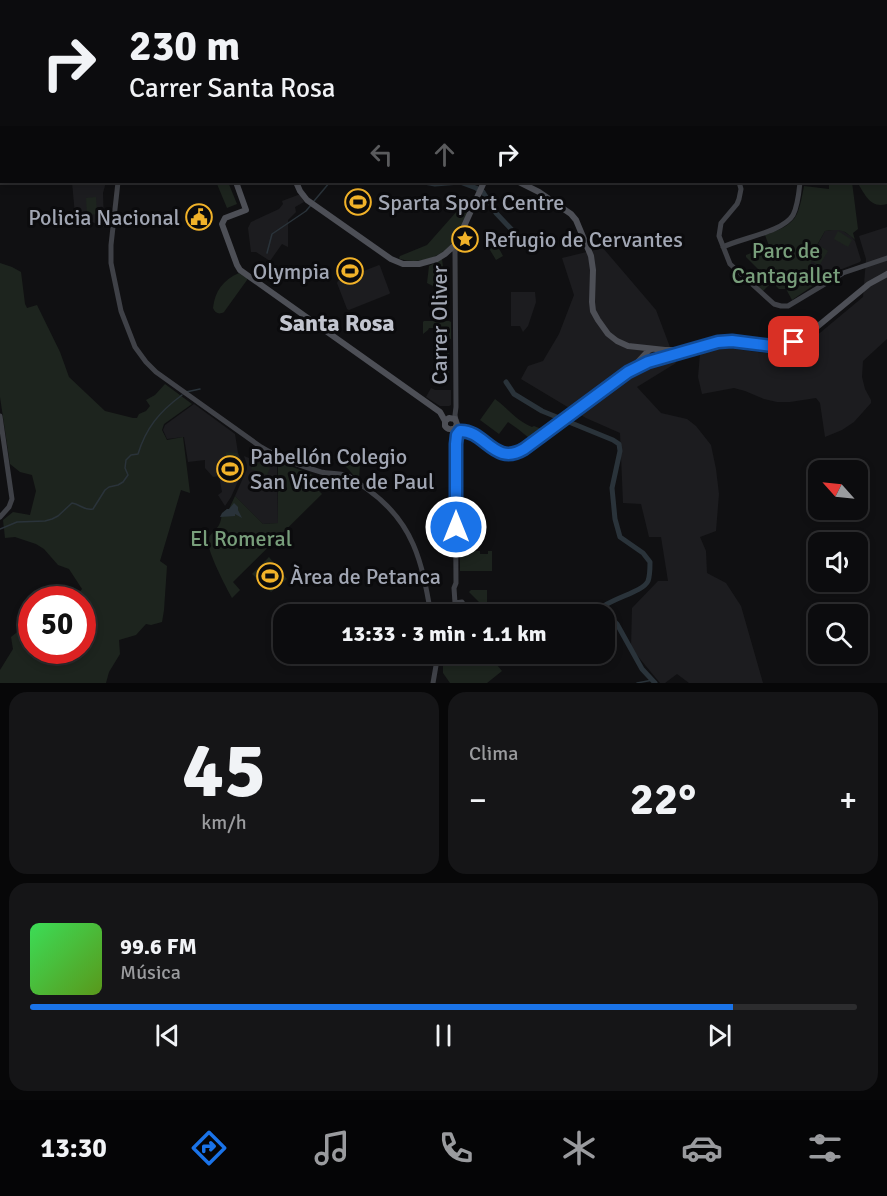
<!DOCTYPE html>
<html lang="es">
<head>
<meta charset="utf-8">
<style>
  :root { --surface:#0c0c0e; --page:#151517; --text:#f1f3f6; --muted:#9a9b9e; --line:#2c2c2e; --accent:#1a73e8 }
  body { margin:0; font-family:Signika,sans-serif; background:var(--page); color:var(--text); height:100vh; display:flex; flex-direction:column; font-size:22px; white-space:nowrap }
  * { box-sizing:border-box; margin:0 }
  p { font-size:20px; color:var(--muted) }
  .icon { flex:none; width:33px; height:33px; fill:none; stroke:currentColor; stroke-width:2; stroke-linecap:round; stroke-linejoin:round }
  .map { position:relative; height:683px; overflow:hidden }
  .sheet { display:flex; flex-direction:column; gap:9px; padding:9px; background:#070708; flex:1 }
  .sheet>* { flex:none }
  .top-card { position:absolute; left:0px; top:0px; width:888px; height:183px; box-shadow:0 3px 9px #0003,0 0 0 2px var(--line); background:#0c0c0e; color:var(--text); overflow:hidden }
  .needle { width:39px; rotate:297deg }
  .tools { position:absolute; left:808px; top:460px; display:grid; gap:12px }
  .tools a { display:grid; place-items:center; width:60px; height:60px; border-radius:12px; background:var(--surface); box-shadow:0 3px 9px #0003,0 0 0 2px var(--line); font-size:30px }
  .speed { position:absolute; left:18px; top:586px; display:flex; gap:12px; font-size:30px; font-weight:700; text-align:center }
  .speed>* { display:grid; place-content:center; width:78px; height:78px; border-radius:50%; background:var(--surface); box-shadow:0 3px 9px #0003,0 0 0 2px var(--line); line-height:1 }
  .speed .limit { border:9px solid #d22; background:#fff; color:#111 }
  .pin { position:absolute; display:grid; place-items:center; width:51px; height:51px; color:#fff; margin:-26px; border-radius:12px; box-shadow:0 3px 9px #0006 }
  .me { position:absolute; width:66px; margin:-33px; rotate:0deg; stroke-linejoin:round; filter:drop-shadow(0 0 4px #0008) }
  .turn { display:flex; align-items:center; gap:21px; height:126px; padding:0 30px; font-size:27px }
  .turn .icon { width:78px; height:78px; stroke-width:2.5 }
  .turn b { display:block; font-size:42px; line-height:51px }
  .lanes { display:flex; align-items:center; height:57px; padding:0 30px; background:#0003; justify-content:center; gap:30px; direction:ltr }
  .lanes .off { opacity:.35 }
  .big { font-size:45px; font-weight:700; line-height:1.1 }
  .sheet .widget { flex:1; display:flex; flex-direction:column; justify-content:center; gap:9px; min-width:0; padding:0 21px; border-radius:18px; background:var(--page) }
  .sheet .dial { align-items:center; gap:0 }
  .dial b { font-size:78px; line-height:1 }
  .song { display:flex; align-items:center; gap:18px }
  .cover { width:72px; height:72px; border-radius:9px; background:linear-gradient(135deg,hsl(130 70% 55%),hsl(90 70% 35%)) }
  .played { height:6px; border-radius:3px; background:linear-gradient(90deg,var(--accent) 85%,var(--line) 85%) }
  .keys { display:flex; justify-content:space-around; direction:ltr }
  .heat { display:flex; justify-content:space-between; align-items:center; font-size:33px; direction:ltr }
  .sheet .tiles { flex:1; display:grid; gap:9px; grid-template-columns:1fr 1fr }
  .widget:last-child { grid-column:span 2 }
  .trip { position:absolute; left:273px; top:604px; width:342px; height:60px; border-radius:18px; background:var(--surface); box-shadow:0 3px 9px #0003,0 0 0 2px var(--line); font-weight:700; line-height:60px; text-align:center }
  .tabs { display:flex; height:96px; justify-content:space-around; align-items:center; background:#050506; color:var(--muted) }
  .tabs .icon { width:42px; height:42px }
  .tabs .on { color:var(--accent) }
  .tabs b { font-size:27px; color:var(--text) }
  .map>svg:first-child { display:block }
</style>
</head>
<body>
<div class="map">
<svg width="887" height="683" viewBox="0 0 887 683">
  <rect width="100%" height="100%" fill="#101012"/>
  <path fill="#1c1c1f" d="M72,182H106L103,193L104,227L75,215Z
    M298,195H300L304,202L295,207L296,212L288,220V247L282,244L270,261L256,252H251L248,228L251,222L279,209L283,204L282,201Z
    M887,227V339L863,361L862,377L865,389L871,400V403L854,422L842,430L825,437L820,403L816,398L790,402H777L764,399L745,391L734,388L702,394L698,377L700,354L715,349L727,348L782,355L795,351L803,347L863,297L866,259L859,236Z
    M840,229L851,236L855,241L861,260L860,262L837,271L817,283L811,270V262L813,253L825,231Z
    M603,248L656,310L676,363L637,387L661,413L687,419L696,426L711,445L716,469L719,494L716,531L700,537L706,551L707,573L726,583L741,606L763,683H689L677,674L665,683H660L631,648L632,608L658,581H668L661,537H649L641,504L623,503L620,433L586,418L521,379L528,366L543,361L559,334L574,295L562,258Z
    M379,265L380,266L390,293L389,294L349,310L347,309L337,283L338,281Z
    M511,292H535L536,302L528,326L523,332L520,326H511Z
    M431,388L435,390H451V405L449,406H440L426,397Z
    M194,404L235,434L238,453L243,464V470L231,497L225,506L218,495L222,492L219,476L213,477L205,468V460L188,462L184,437L167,439L163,430L165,425Z
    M244,456L249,458L251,456L277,465L278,523L263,524L235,496L247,469V465Z"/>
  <path fill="#1d241e" d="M887,127V204C870,209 865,194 857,182H886Z
    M224,182H228L237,204L227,208L217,184Z
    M829,182H852L858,229L853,233L855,240C843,229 841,229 825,231L817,245L813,258L820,246L828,251L819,266L812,261L811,262V273L817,283L792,300L786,289H779L772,282L763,291L753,281L761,272L746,257V255L769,246L765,235C797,224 798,218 804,186L829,189Z
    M96,197L97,214L87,215L86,198Z
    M465,202H471L468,207L469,208C465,218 461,229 455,239C444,257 420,265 400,259L399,258L400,256L427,245Z
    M838,231L852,240L848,247L834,239Z
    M495,241L503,256L496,260L487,245Z
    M442,259L443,267H446L444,271L445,282H438L436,289L433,286L427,283L429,266Z
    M0,263L12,267L21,272L25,304L27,308L37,305L60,352L69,377L105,411L133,418H137L139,414L146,411L150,406L146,400L155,395L165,384L192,404L164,424L162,430L167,440L183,437L190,493L181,490L160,561L167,566L164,610L162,622L151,625L146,624L136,635L119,640L120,654L109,672L106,683H0V670L13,649L11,637L31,621L32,651H82V600H59L67,594H78L82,589L69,569L58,565L44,549L36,544L15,537L5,538L3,520L13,512L30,515L36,491L32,475L20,472L10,464L0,397Z
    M239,273L247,278V280L224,312C219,315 215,313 213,308C215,291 223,280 239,273Z
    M424,321H449L451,322V339L445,338L444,328H429L428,330L423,334V322Z
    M440,346H449V375L438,374V364H440V358L438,357V348Z
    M495,399C509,409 515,420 532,427L534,426L544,430L529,442V438L518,429L508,422L499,434L480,420Z
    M226,452L237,453L239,460L236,482L222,479Z
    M254,461L270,468L267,475L251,469Z
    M278,461L315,476V482L319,487L318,490L322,494L233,582L240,590L232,598C226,587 207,551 208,540C209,534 216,531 219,525C223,518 219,515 227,509H229L235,496L263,524L278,523Z
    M345,464H360L359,481C353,476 351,471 345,466Z
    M461,549H476V551H480V554H488V551H492V571H460V550Z
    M269,557L287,579L271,592L252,574Z
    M471,590H487V603L497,615H492L469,592Z
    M443,654H488L502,671L487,683H450L443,673Z"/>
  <path fill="#2a333a" d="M234,503L238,507V510L242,518L235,514V516L220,517L222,513L227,509H229Z"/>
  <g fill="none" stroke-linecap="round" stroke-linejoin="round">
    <path stroke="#2a333a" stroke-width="1.5" d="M314,201L330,182
      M267,253L272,234L306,211L311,205
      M186,392L200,389
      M0,529L17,522L45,521L52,519L58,516L72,503C80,504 84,511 93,509L105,490L109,487L118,485L123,482L128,475L125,468L126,460L131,455L138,454C146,428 159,412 182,395
      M637,683L653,680"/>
    <path stroke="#2a333a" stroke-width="5" d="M344,0V2
      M424,182L435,184L460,182L476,188L483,192L496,213L530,249
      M506,382L514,394L542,411L613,440L619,444L620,451L612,488L615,519L620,537L643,553L650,562C650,568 650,576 648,581C642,594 602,599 596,615
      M604,617L612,619L617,624L642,669L655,683"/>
    <path stroke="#3f4147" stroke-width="5" d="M571,0L574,2
      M464,2L465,0
      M118,182L111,245V263L121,311L135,347L146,362L156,372L261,447C279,458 301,466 321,472C329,474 339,472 348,476C354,479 361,485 367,489C414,522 422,562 431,615
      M739,182L741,189L739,199L737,204L721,223L719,236L730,264L774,304L781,306H788L843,273L887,258
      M452,247L455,251L456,407L455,415L456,420
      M723,247C741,238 783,232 793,215C798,205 799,192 800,182
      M0,416L12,499L9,507L0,517
      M455,603L462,602L465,607L464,613L457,615
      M451,615L453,611V606L455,603L454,588L456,583L455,428
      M433,683L438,654"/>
    <path stroke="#4d4f56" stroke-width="6" d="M166,0L167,2
      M226,0L227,2
      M236,182L246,210L225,218L222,224L237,265L240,270L440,412L445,421V426C450,433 456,426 463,428C481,440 500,462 523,450L628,372C648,361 667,356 688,349
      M296,182L300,191L307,200L391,259L403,264H419L437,259L445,254L456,244L484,182
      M519,182L539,192L571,214L576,220L591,256L593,270L592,302L593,311L598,320L608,334L617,341L628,346L665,350H677
      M687,349L723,341L772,346L794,342L812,331L869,284L887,274
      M635,365L649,350L652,349
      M445,421L449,418L455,419L457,424L455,428"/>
  </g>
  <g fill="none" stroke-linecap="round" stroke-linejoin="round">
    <g stroke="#114b97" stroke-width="15">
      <path id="route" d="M456,527V444L457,435L460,431C485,430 494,467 524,449L628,372L648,362L718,342L732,341L772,346L794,342"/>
    </g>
    <use href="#route" stroke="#1a73e8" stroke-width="10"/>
  </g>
  <defs>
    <g id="stadium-ring" transform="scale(1.35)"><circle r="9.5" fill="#0b0b0d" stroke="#f1b229" stroke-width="1.5"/><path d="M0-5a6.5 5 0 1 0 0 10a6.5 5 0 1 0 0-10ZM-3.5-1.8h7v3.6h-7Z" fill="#f1b229"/></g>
    <g id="civic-ring" transform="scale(1.35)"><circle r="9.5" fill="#0b0b0d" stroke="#f1b229" stroke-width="1.5"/><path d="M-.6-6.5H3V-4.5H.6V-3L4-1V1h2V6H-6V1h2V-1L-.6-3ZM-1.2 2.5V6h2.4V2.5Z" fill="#f1b229"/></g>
    <g id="sight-ring" transform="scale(1.35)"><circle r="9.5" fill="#0b0b0d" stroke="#f1b229" stroke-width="1.5"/><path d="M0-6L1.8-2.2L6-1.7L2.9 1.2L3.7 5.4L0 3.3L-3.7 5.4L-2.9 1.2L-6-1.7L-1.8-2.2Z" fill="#f1b229"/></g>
  </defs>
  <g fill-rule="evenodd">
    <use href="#stadium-ring" x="358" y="202"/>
    <use href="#civic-ring" x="199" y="217"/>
    <use href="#sight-ring" x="465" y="239"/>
    <use href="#stadium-ring" x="350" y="271"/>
    <use href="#stadium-ring" x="230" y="469"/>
    <use href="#stadium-ring" x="270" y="576"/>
  </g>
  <g text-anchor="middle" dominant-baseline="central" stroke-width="6" stroke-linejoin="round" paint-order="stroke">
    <g font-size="22" fill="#a1a6b3" stroke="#0b0b0d" text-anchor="start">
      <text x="378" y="202">Sparta Sport Centre</text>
      <text x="180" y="217" text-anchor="end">Policia Nacional</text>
      <text x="484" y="239">Refugio de Cervantes</text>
      <text x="330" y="271" text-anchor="end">Olympia</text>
      <text x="250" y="456">Pabellón Colegio<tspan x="250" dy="25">San Vicente de Paul</tspan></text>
      <text x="290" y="576">Àrea de Petanca</text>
    </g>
    <g font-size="22" fill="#789e7b" stroke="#0b0b0d">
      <text x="786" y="250">Parc de<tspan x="786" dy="25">Cantagallet</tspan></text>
      <text x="241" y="538">El Romeral</text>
    </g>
    <g font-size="22" fill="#a1a6b3" stroke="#0b0b0d">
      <text transform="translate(439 325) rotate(-90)">Carrer Oliver</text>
    </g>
    <g font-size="24" font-weight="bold" fill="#c2c5cf" stroke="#0b0b0d">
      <text x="337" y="323">Santa Rosa</text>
    </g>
  </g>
</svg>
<div class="tools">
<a><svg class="needle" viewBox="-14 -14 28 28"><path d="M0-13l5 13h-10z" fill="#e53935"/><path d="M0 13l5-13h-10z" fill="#9a9b9e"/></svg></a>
<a><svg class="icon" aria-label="sound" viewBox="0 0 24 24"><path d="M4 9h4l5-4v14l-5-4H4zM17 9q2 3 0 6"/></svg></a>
<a><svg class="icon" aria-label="search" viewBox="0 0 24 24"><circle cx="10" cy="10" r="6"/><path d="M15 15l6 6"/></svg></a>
</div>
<div class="speed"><div class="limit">50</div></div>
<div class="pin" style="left:794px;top:342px;background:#d93025"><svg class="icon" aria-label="arrive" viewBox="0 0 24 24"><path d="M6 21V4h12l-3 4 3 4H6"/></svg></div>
<svg class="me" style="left:456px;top:527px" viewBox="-20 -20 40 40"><circle r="17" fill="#1a73e8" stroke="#fff" stroke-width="3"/><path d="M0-11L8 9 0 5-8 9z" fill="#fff"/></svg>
<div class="trip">13:33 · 3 min · 1.1 km</div>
<div class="top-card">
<div class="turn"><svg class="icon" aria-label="right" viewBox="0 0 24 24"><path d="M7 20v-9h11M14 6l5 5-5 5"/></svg><div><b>230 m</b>Carrer Santa Rosa</div></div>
<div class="lanes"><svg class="icon off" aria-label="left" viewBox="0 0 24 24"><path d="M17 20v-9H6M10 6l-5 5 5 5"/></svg><svg class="icon off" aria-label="ahead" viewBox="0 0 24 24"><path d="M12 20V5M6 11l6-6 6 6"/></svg><svg class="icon" aria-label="right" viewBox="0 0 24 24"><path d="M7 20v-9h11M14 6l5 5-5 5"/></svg></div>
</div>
</div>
<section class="sheet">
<div class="tiles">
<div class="widget dial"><b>45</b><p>km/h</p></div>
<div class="widget"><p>Clima</p>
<div class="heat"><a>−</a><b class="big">22°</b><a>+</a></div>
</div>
<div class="widget">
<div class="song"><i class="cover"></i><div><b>99.6 FM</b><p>Música</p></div></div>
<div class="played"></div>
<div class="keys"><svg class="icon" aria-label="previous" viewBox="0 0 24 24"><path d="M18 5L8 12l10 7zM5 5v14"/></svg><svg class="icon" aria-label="pause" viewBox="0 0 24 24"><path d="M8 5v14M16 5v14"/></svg><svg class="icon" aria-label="next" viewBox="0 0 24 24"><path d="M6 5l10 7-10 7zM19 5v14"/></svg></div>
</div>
</div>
</section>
<nav class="tabs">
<b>13:30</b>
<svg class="icon on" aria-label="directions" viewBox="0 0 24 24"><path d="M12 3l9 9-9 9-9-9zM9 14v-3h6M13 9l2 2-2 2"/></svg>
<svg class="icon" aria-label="music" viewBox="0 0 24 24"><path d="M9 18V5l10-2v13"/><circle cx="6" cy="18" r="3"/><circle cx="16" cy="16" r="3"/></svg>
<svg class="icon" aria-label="phone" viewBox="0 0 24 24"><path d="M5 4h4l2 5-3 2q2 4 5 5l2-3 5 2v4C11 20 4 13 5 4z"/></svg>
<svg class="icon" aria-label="climate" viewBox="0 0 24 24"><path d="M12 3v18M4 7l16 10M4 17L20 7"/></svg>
<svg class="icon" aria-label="car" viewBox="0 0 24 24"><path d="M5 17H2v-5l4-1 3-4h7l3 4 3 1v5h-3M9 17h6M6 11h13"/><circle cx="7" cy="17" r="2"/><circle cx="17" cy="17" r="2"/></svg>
<svg class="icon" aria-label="filters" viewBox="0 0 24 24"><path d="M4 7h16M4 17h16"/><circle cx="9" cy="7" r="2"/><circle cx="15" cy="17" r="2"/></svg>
</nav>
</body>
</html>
